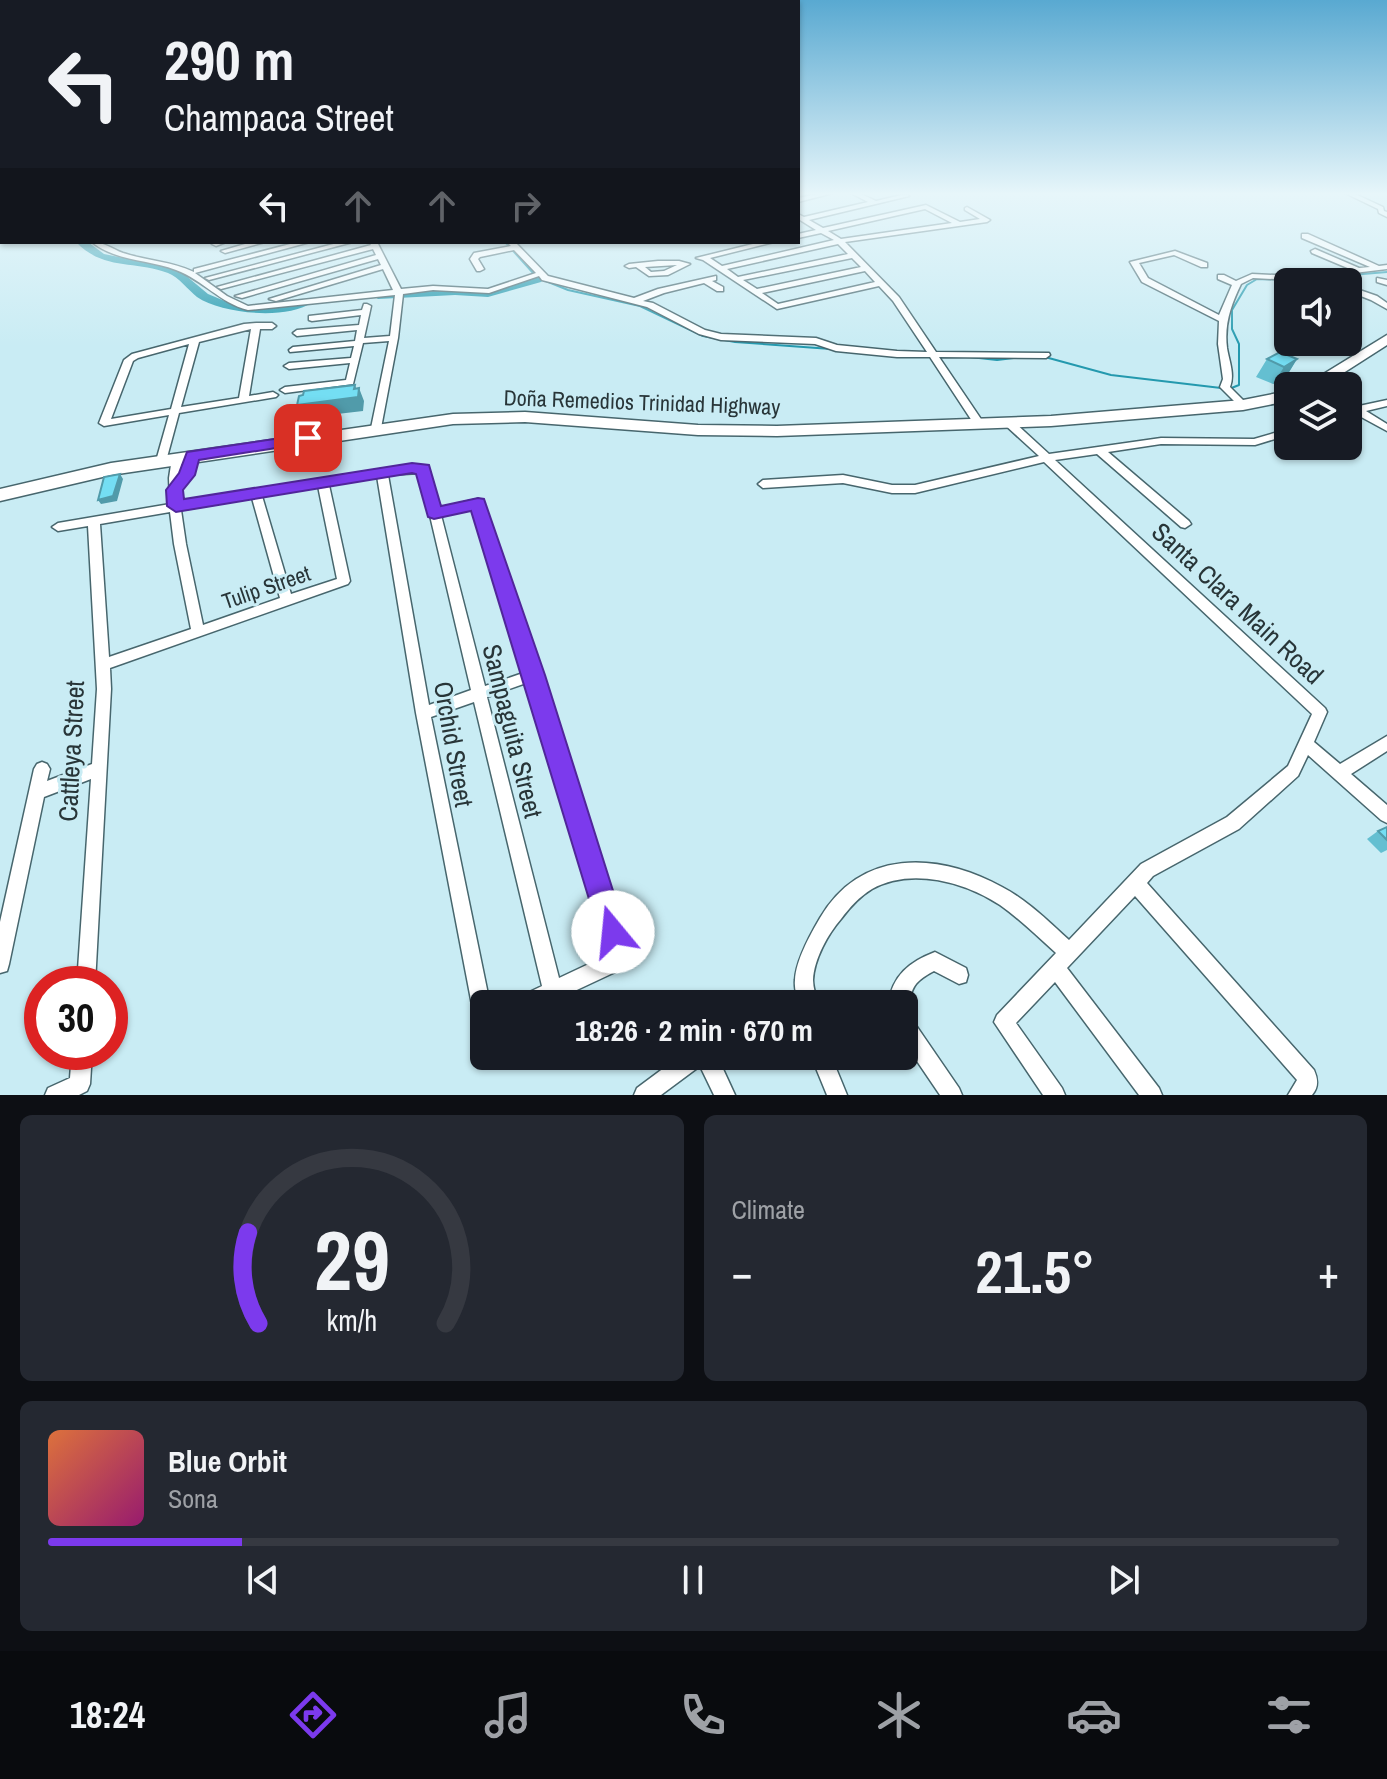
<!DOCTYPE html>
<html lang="en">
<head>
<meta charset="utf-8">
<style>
  :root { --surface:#171b24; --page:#242831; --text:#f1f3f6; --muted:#9ea1a6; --line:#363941; --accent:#7c3aed }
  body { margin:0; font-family:"Archivo Narrow",sans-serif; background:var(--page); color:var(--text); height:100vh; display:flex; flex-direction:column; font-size:30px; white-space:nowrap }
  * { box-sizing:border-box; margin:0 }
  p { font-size:26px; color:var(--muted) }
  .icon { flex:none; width:44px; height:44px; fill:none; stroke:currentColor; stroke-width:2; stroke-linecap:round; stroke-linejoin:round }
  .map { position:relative; height:1095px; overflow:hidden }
  .panel { display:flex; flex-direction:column; gap:20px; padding:20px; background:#0d0f14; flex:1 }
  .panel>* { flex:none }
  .banner { position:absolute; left:0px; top:0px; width:800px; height:244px; box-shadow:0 2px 6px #0004; background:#171b24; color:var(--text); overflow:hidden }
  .fabs { position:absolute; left:1274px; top:268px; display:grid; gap:16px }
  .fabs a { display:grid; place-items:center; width:88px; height:88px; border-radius:12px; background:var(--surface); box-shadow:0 2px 6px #0004; font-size:40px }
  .speed { position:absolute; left:24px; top:966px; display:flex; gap:16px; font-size:40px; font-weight:700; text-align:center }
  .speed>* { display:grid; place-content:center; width:104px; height:104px; border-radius:50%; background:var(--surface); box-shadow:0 2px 6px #0004; line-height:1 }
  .speed .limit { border:12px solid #d22; background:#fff; color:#111 }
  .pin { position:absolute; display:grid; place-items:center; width:68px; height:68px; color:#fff; margin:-34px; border-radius:16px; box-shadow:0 4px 12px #0006 }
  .me { position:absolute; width:88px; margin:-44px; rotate:343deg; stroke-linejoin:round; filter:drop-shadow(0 0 6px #0008) }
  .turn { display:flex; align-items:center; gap:28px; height:168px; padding:0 32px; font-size:36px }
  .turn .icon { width:104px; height:104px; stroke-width:2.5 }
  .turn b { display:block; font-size:56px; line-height:68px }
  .lanes { display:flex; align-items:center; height:76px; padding:0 32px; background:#0003; justify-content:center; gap:40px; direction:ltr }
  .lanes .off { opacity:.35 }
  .big { font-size:60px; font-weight:700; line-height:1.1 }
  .panel .tile { flex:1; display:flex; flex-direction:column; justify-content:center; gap:12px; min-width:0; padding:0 28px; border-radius:12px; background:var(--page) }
  .panel .dial { align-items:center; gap:0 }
  .dial svg { height:208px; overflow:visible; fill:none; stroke:var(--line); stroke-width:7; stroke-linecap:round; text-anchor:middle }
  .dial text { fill:var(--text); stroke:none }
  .song { display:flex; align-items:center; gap:24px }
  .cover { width:96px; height:96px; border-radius:12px; background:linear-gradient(135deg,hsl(20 70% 55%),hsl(320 70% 35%)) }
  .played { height:8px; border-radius:4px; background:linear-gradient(90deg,var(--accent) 15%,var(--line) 15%) }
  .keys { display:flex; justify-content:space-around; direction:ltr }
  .heat { display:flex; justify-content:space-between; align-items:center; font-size:44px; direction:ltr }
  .panel .tiles { flex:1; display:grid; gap:20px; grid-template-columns:1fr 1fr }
  .tile:last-child { grid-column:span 2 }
  .trip { position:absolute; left:470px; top:990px; width:448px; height:80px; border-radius:12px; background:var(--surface); box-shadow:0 2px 6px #0004; font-weight:700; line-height:80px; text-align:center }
  .tabs { display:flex; height:128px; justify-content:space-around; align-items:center; background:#090b0e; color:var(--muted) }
  .tabs .icon { width:56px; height:56px }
  .tabs .selected { color:var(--accent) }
  .tabs b { font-size:36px; color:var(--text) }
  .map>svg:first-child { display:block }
</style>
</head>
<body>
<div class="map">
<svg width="1387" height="1095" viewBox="0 0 1387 1095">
  <rect width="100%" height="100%" fill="#c9ecf4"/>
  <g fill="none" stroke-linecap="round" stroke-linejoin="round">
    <path stroke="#2499ae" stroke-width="2" d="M505,242L534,274
      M536,277L568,290L640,306L703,336L735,342L831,349
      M1303,279L1387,272
      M970,357L997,360L1021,357
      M1045,357L1111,375L1221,388
      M1229,389L1239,385V344L1232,329V310L1247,285L1257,279L1296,280"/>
    <path fill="#2499ae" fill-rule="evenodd" d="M76,242H88L104,254L178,269L208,294L232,304L254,306L305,299L311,303C286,320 222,314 197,297C188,290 179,277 168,273C134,260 104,271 76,242Z
      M537,277L543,280L541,282L488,297L455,295L378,299L372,295L378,291L455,287L488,289Z"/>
    <g stroke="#47666d" stroke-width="3">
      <path id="minor" d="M822,193H833L798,202V198Z
        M851,193H859L876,201L906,194L909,196L809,220L823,228L926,205L960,222L980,219L965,210V208L967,207L990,220L987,222L845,242L899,297L936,352L1049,353L1050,355L1046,358L939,357L985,425L984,427H976L930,357H897L836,351L815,344L721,340L699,334L647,307L542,280L539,276L489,293L433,290L403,294L398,338L381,428L376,431L371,428L389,341L363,343L353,384L285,393L280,390L285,387L346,380L350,363L289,369L284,366L289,363L351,358L354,346L290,352L289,350L293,347L355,341L357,330L297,336L293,333L297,330L359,325L361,315L312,321L309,320V316L362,310L364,304H367L371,306L364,338L390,336L395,295L248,310C220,303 203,280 176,270C148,259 117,262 92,242C104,242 112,249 123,253C147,261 171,261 194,272V269L298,242H310L195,273L227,296L248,306L393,290L383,269L276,301L269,299L381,265L378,259L242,298L235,296L376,255L373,249L221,289L217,287L371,245L369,242H377L401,289L433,286L488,289L536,273L514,250L480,257L478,259L484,269L480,271H477L470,259L474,253L511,246L507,242H515L548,276L634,298L658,289L716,276V280L712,281L723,287V291H717L704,283L664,293L643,301L653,303L705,330L721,334L816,338L837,345L897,351L927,352L893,301L879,286L777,309L703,260L696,258L761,242H774L710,258L722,266L834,240L821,233L798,238V234L816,230L800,220L798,214L804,217L868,202ZM925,209L952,223L841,239L828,231ZM838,244L848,254L738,277L727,269ZM852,258L861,267L757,289L743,280ZM865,271L875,282L778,304L762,293Z
        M1345,193H1353L1383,207L1384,211L1387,212V217L1379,213L1378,209Z
        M1302,234H1308L1379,266L1387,265V269L1296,280L1253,278L1241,284C1231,305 1224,324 1227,348C1229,361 1235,374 1230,387L1248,405L1246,407H1240L1220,387L1223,379L1218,344L1219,321L1142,282L1130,262L1175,251L1207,263V267H1201L1174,255L1139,263L1148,278L1219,315L1232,285L1218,279V275H1224L1236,281L1252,274L1296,276L1350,269L1312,253L1311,251L1315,249L1359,268L1370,267L1302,238Z
        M215,242H226L216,246L212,244Z
        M252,242H265L225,253L221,251Z
        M341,242H353L209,280L205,278Z
        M658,261H679L690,264L668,275L649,276L636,267L629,268L625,266L629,264ZM677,265L664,271L651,272L645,267Z
        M1377,278L1387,280V285L1377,282Z
        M1348,286L1377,296L1387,303V309L1371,300L1348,291Z
        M256,323H272L276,326L272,329H260L249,396L273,392L278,395L276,397L179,413L166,461L161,464L156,461L169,415L104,426L99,423L124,360L132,354L244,324ZM251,329L239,398L181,407L199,342ZM189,344L171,409L111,419L133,361L138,358Z
        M1387,400V406L1366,411L1387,424V431L1352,412L1348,408V401L1359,406Z
        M1009,420L1013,421L1049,454L1161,438L1254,439L1288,429V435L1255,445L1161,444L1108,452L1189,521L1191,524L1185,528L1181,527L1097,454L1055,460L1325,708L1327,712L1314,742L1340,764L1387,736V751L1351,774L1387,805V823L1381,820L1308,755L1298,776L1239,829L1153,876L1147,883L1314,1070C1318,1079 1319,1087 1312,1095H1288L1297,1080L1135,896L1067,968L1159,1088L1162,1095H1139L1055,982L1016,1023L1062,1088L1065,1095H1043L994,1022L997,1015L1056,953C1038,937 1020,919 1000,905C965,882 911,867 872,889C859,897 850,907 841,919C828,934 814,959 813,980C813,988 816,996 818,1004H798C797,996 794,988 795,980C796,960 810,935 820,918C861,848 938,852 1002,887C1027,900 1048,921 1069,940L1141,864L1227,817L1288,766L1312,714L1044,462L915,493H892L843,483L763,488L758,484L763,480L843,475L892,485H915L1039,456L1005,425L1004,423Z
        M193,453L198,456L191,475L180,491L181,502L382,469L424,466L429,469L439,508L478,499L482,500L541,675L630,959L628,966L564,996L566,1004H516L519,997L542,986L474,702L431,717L490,1004H484V1034L477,1031L416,713L377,476L329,485L350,581L348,584L110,668L111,689L95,984H77L91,779L44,797L9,964L7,971L0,973V922L34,769L37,764L42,762L47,764L50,769L47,781L92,764L97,689L88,526L58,531L52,527L58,523L170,504L169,478L172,458L177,455L182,458L180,475L188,456ZM420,473L471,690L429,705L388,475ZM318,486L337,579L291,594L262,496ZM252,498L280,598L203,625L186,544L181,510ZM474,508L526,672L485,686L441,515ZM170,512L174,544L191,629L109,657L100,524ZM529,682L610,954L559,978L487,697Z
        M935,952L966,968L968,975L966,982L959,984L934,971C910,984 914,988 905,1011L904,1004H888C893,975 909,962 935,952Z
        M904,1015L911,1018L959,1088L962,1095H940L904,1042Z
        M72,1052H92L90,1084L87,1091L79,1095H45L48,1088L70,1078Z
        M680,1056H717L735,1095H714L700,1066L661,1095H634L637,1088Z
        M811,1056H831L847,1095H827Z"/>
    </g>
    <g stroke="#47666d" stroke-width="3">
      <path id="trunk" d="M1387,335V345L1323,386H1304Z
        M1288,391V401L1243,410L1051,426L777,436L698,435L525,422L453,424L111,475L0,501V489L111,463L453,414L525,412L698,425L777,426L1051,416L1243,400Z"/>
    </g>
    <use href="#minor" fill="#fff" fill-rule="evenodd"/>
    <use href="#trunk" fill="#fff" fill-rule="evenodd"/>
  </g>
  <path fill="#64bfd1" d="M1267,359H1297L1286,377L1273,384L1256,377Z
    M1387,827V850L1381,853L1367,839L1378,831Z"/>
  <path fill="#519baa" d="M1297,359L1286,377L1273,384L1284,367Z
    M355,385L358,394L359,388L364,401L363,411L303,418L297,405L354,389Z
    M120,474L123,479L117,501L101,504L98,500Z"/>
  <path fill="#74def3" stroke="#519baa" stroke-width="2" d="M1280,352L1297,359L1284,367L1267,359Z
    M355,385L354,389L359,388L358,397L297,405L299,396L303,395L304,391Z
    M120,474L113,496L98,500L104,477Z
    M1387,827V840L1378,831Z"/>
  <linearGradient id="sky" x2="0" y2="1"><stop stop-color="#59a9d1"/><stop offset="0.56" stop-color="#e7f6fa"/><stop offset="1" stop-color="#e7f6fa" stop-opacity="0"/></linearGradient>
  <rect width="1387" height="346" fill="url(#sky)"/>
  <path fill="#7c3aed" stroke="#51269a" stroke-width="2" d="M308,434L316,438L314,442L199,460L195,475L183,490L184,499L412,463L429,465L441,506L478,498L484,499L545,675L626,932L622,941L613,945L603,941L599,932L471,511L434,519L428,517L416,474L412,473L176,512L167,506L166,490L179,473L187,452Z"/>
  <g text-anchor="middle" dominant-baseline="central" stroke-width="6" stroke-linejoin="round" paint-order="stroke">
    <g font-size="22" fill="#283538" stroke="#c9ecf4">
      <text transform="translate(642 402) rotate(2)">Doña Remedios Trinidad Highway</text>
      <text transform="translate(266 587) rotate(-19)">Tulip Street</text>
    </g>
    <g font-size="26" fill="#283538" stroke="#c9ecf4">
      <text transform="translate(1238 603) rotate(43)">Santa Clara Main Road</text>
      <text transform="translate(513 731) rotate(76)">Sampaguita Street</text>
      <text transform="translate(454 744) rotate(80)">Orchid Street</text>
      <text transform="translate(71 751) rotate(-87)">Cattleya Street</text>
    </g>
  </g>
</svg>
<div class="fabs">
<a><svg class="icon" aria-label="sound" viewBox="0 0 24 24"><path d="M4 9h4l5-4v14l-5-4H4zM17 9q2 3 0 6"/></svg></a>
<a><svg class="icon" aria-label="layers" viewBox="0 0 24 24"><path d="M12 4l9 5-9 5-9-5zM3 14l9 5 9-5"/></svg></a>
</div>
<div class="speed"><div class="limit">30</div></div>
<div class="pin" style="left:308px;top:438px;background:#d93025"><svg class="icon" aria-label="arrive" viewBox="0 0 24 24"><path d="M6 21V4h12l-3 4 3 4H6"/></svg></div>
<svg class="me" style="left:613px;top:932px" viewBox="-20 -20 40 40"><circle r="19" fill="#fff"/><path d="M0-13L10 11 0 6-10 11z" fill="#7c3aed"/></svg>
<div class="trip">18:26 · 2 min · 670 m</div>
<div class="banner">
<div class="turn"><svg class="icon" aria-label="left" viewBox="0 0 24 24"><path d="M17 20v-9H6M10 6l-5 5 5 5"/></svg><div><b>290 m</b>Champaca Street</div></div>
<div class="lanes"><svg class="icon" aria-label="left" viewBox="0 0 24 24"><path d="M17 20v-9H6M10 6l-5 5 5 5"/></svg><svg class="icon off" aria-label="ahead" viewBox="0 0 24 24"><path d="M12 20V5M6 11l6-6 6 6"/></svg><svg class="icon off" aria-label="ahead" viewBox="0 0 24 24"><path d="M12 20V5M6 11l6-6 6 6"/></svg><svg class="icon off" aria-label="right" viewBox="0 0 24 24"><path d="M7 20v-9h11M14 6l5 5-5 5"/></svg></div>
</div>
</div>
<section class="panel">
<div class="tiles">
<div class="tile dial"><svg viewBox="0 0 100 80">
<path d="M14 69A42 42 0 1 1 86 69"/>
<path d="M14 69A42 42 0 0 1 10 34" stroke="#7c3aed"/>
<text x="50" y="56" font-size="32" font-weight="700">29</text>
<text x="50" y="72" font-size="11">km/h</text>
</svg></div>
<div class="tile"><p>Climate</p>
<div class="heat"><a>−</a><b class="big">21.5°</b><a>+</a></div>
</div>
<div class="tile">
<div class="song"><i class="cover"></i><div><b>Blue Orbit</b><p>Sona</p></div></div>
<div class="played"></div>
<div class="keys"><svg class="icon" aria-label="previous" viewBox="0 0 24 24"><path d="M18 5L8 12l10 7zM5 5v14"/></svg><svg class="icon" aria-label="pause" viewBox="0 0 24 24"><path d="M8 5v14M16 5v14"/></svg><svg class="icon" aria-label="next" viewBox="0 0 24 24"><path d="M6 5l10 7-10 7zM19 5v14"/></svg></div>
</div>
</div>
</section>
<nav class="tabs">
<b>18:24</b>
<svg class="icon selected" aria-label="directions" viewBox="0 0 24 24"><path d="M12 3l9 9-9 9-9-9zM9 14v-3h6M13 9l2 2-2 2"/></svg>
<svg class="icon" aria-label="music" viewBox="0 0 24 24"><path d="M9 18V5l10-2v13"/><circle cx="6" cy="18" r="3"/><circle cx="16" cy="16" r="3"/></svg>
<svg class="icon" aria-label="phone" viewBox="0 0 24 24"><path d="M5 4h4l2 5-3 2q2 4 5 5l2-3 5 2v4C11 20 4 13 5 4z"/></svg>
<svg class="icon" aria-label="climate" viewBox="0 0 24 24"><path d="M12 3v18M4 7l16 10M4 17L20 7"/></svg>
<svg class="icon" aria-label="car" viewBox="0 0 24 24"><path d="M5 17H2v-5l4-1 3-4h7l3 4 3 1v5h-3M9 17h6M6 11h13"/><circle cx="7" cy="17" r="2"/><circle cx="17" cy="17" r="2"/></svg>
<svg class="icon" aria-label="filters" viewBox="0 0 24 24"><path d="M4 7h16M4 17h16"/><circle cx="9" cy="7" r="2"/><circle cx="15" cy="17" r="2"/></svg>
</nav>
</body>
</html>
